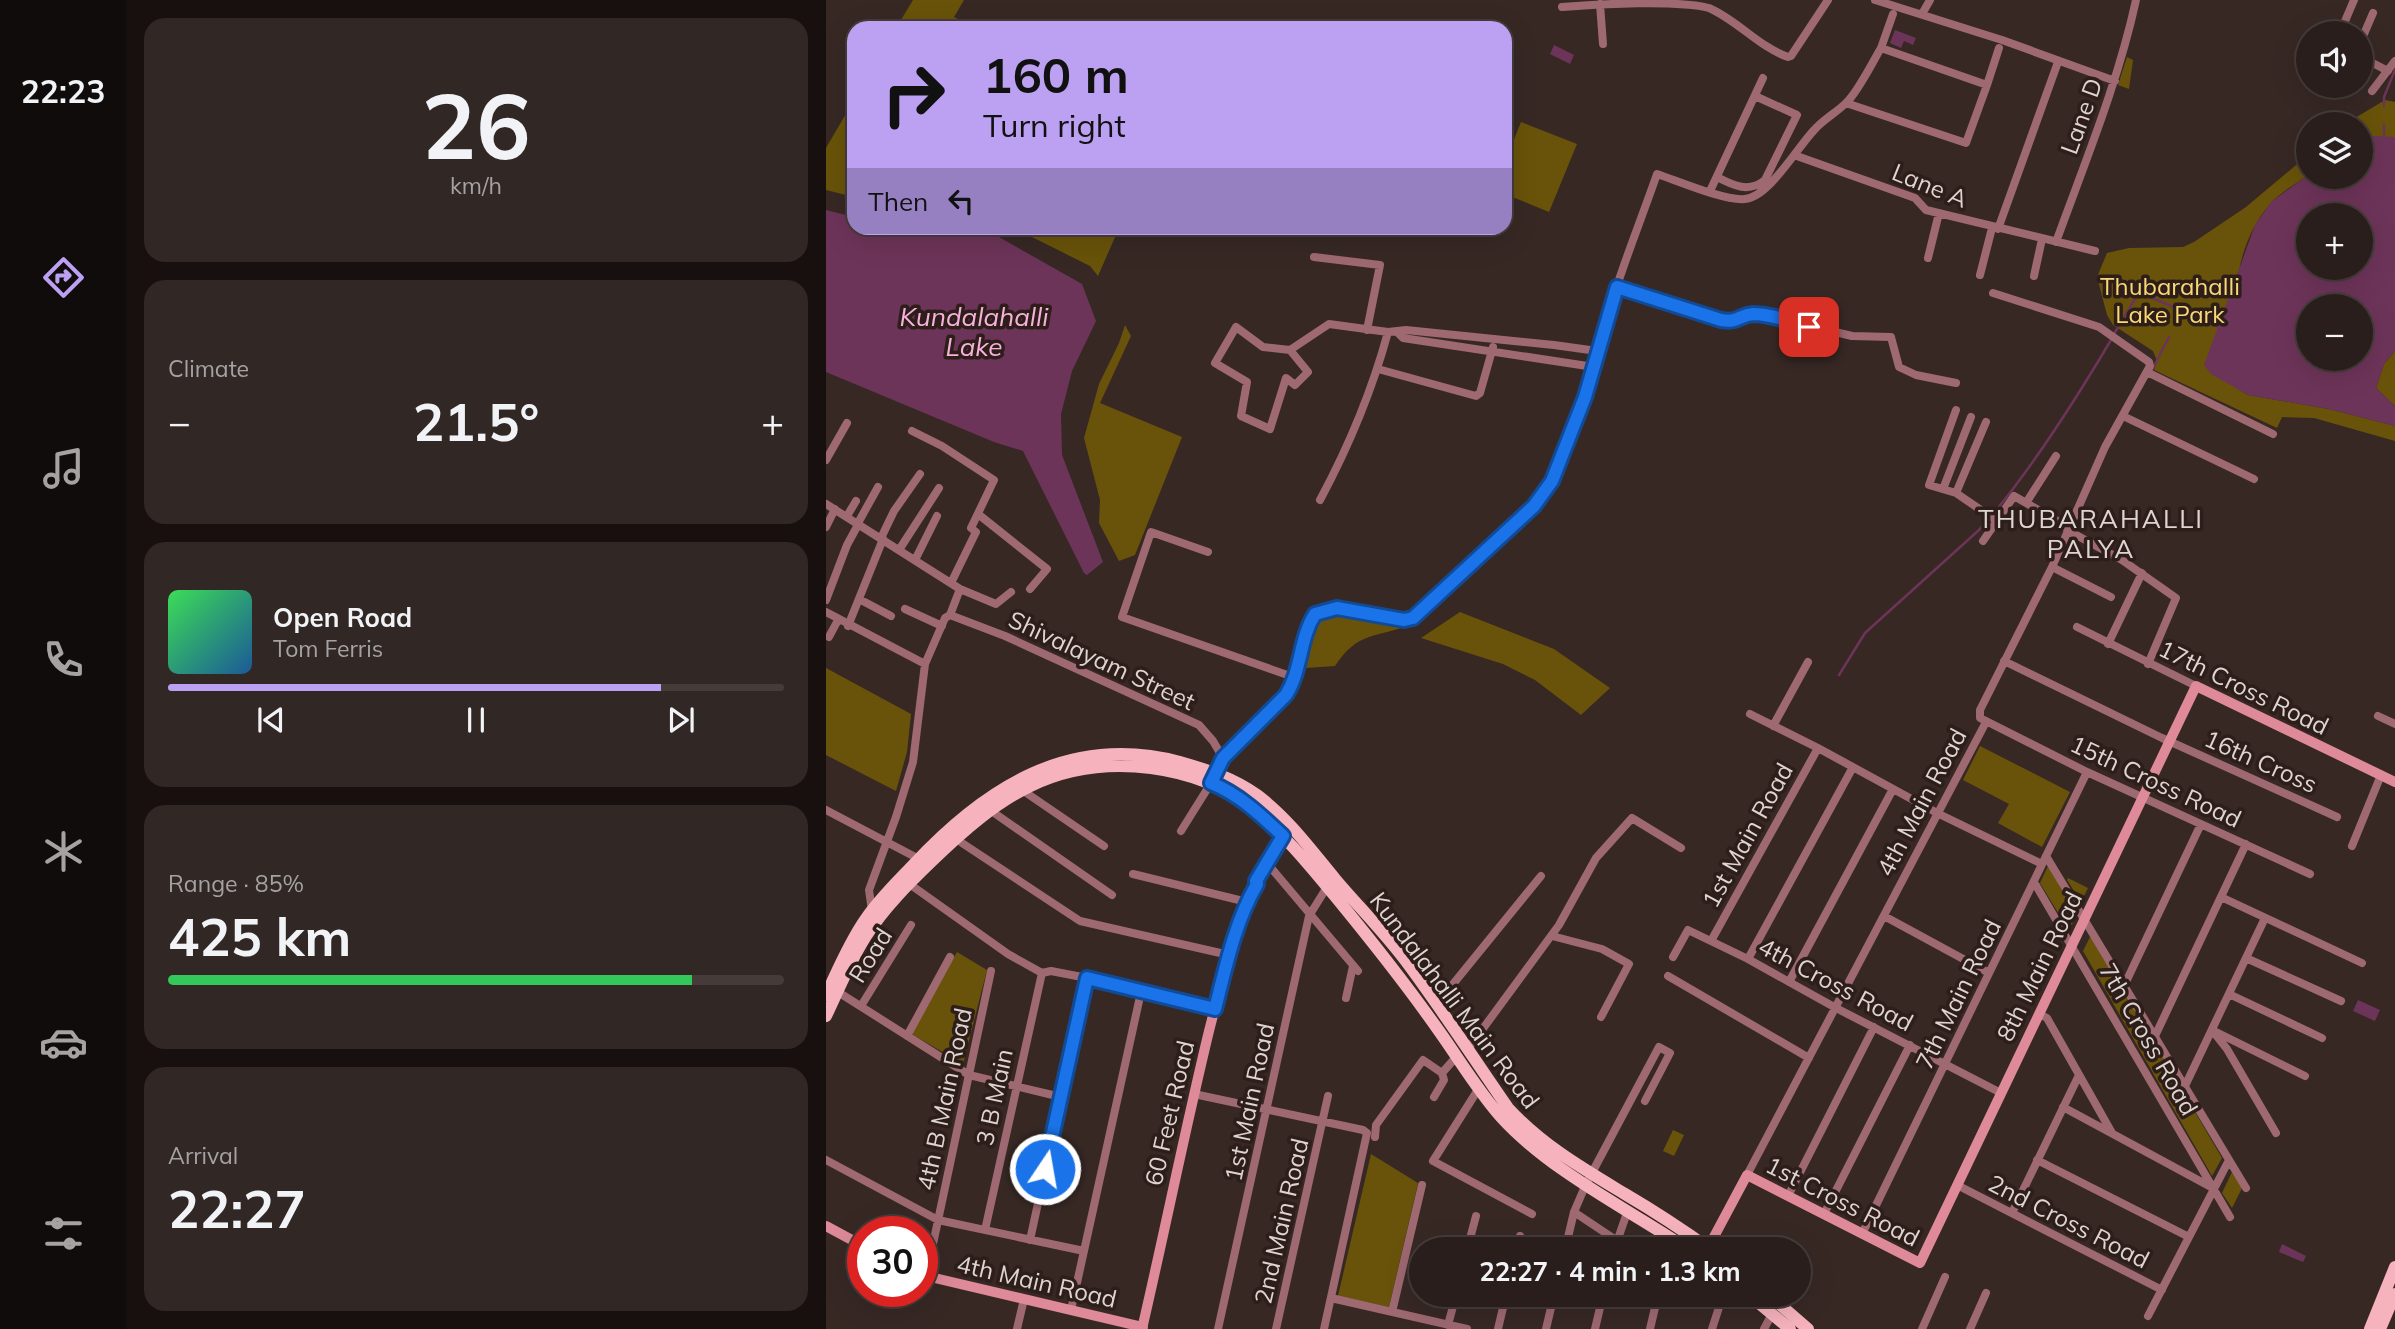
<!DOCTYPE html>
<html lang="en">
<head>
<meta charset="utf-8">
<style>
  :root { --surface:#291e1b; --page:#312724; --text:#f1f3f6; --muted:#a5a2a3; --line:#453c3a; --accent:#bca0f2 }
  body { margin:0; font-family:Mulish,sans-serif; background:var(--page); color:var(--text); height:100vh; display:flex; flex-direction:column; font-size:26px; white-space:nowrap }
  * { box-sizing:border-box; margin:0 }
  p { font-size:23px; color:var(--muted) }
  .icon { flex:none; width:38px; height:38px; fill:none; stroke:currentColor; stroke-width:2; stroke-linecap:round; stroke-linejoin:round }
  .map { position:relative; flex:1; overflow:hidden }
  .sheet { display:flex; flex-direction:column; gap:18px; padding:18px; background:#17100f; width:700px }
  .sheet>* { flex:none }
  .hud { position:absolute; left:21px; top:21px; width:665px; height:214px; border-radius:21px; box-shadow:0 7px 28px #0002,0 0 0 2px var(--line); background:#bca0f2; color:#111; overflow:hidden }
  .controls { position:absolute; left:1470px; top:21px; display:grid; gap:14px }
  .controls a { display:grid; place-items:center; width:77px; height:77px; border-radius:50%; background:var(--surface); box-shadow:0 7px 28px #0002,0 0 0 2px var(--line); font-size:35px }
  .speed { position:absolute; left:21px; top:1216px; display:flex; gap:14px; font-size:35px; font-weight:700; text-align:center }
  .speed>* { display:grid; place-content:center; width:91px; height:91px; border-radius:50%; background:var(--surface); box-shadow:0 7px 28px #0002,0 0 0 2px var(--line); line-height:1 }
  .speed .limit { border:10px solid #d22; background:#fff; color:#111 }
  .pin { position:absolute; display:grid; place-items:center; width:60px; height:60px; color:#fff; margin:-30px; border-radius:14px; box-shadow:0 4px 10px #0006 }
  .me { position:absolute; width:77px; margin:-38px; rotate:12deg; stroke-linejoin:round; filter:drop-shadow(0 0 5px #0008) }
  .turn { display:flex; align-items:center; gap:24px; height:147px; padding:0 21px; font-size:32px }
  .turn .icon { width:91px; height:91px; stroke-width:2.5 }
  .turn b { display:block; font-size:49px; line-height:60px }
  .then { display:flex; align-items:center; height:66px; padding:0 21px; background:#0003; gap:14px; font-size:26px }
  .big { font-size:52px; font-weight:700; line-height:1.1 }
  .sheet .widget { flex:1; display:flex; flex-direction:column; justify-content:center; gap:10px; min-width:0; padding:0 24px; border-radius:21px; background:var(--page) }
  .sheet .dial { align-items:center; gap:0 }
  .dial b { font-size:91px; line-height:1 }
  .song { display:flex; align-items:center; gap:21px }
  .cover { width:84px; height:84px; border-radius:10px; background:linear-gradient(135deg,hsl(130 70% 55%),hsl(210 70% 35%)) }
  .played { height:7px; border-radius:4px; background:linear-gradient(90deg,var(--accent) 80%,var(--line) 80%) }
  .keys { display:flex; justify-content:space-around; direction:ltr }
  .heat { display:flex; justify-content:space-between; align-items:center; font-size:38px; direction:ltr }
  .charge { height:10px; border-radius:5px; background:linear-gradient(90deg,#34c759 85%,var(--line) 0) }
  .trip { position:absolute; left:583px; top:1237px; width:402px; height:70px; border-radius:35px; background:var(--surface); box-shadow:0 7px 28px #0002,0 0 0 2px var(--line); font-weight:700; line-height:70px; text-align:center }
  main { display:flex; flex:1; min-height:0 }
  .dock { display:flex; flex-direction:column; width:126px; justify-content:space-around; align-items:center; background:#100c0b; color:var(--muted) }
  .dock .icon { width:49px; height:49px }
  .dock .on { color:var(--accent) }
  .dock b { font-size:32px; color:var(--text) }
  .map>svg:first-child { display:block }
</style>
</head>
<body>
<main>
<nav class="dock">
<b>22:23</b>
<svg class="icon on" aria-label="directions" viewBox="0 0 24 24"><path d="M12 3l9 9-9 9-9-9zM9 14v-3h6M13 9l2 2-2 2"/></svg>
<svg class="icon" aria-label="music" viewBox="0 0 24 24"><path d="M9 18V5l10-2v13"/><circle cx="6" cy="18" r="3"/><circle cx="16" cy="16" r="3"/></svg>
<svg class="icon" aria-label="phone" viewBox="0 0 24 24"><path d="M5 4h4l2 5-3 2q2 4 5 5l2-3 5 2v4C11 20 4 13 5 4z"/></svg>
<svg class="icon" aria-label="climate" viewBox="0 0 24 24"><path d="M12 3v18M4 7l16 10M4 17L20 7"/></svg>
<svg class="icon" aria-label="car" viewBox="0 0 24 24"><path d="M5 17H2v-5l4-1 3-4h7l3 4 3 1v5h-3M9 17h6M6 11h13"/><circle cx="7" cy="17" r="2"/><circle cx="17" cy="17" r="2"/></svg>
<svg class="icon" aria-label="filters" viewBox="0 0 24 24"><path d="M4 7h16M4 17h16"/><circle cx="9" cy="7" r="2"/><circle cx="15" cy="17" r="2"/></svg>
</nav>
<section class="sheet">
<div class="widget dial"><b>26</b><p>km/h</p></div>
<div class="widget"><p>Climate</p>
<div class="heat"><a>−</a><b class="big">21.5°</b><a>+</a></div>
</div>
<div class="widget">
<div class="song"><i class="cover"></i><div><b>Open Road</b><p>Tom Ferris</p></div></div>
<div class="played"></div>
<div class="keys"><svg class="icon" aria-label="previous" viewBox="0 0 24 24"><path d="M18 5L8 12l10 7zM5 5v14"/></svg><svg class="icon" aria-label="pause" viewBox="0 0 24 24"><path d="M8 5v14M16 5v14"/></svg><svg class="icon" aria-label="next" viewBox="0 0 24 24"><path d="M6 5l10 7-10 7zM19 5v14"/></svg></div>
</div>
<div class="widget"><p>Range · 85%</p><b class="big">425 km</b><div class="charge"></div></div>
<div class="widget"><p>Arrival</p><b class="big">22:27</b></div>
</section>
<div class="map">
<svg width="1569" height="1329" viewBox="0 0 1569 1329">
  <rect width="100%" height="100%" fill="#372824"/>
  <path fill="#69530a" d="M87,0H138L128,17L144,25L142,28H70Z
    M1301,57L1307,60L1303,89L1292,85Z
    M28,100V197L0,190V148Z
    M1559,100L1569,102V137L1535,138V124H1519Z
    M695,122L751,144L723,212L679,194V162Z
    M1482,155V175C1470,184 1453,193 1444,204C1401,254 1408,324 1406,385L1422,395L1503,409L1569,426V441L1488,418L1456,417L1451,428L1328,370L1331,361L1327,351L1287,325L1281,315L1271,277L1281,253L1303,248L1357,247L1368,242L1420,207Z
    M188,228H293L272,276L264,266Z
    M299,325L305,336L274,403L356,437L309,555L293,561L273,523L274,500L258,438L273,384L293,343Z
    M1569,351V406L1550,388L1558,364Z
    M512,610L584,625C550,638 532,631 509,666L480,668C483,637 478,621 512,610Z
    M634,612L728,649L784,688L755,715L709,680L677,664L595,638Z
    M0,668L85,714L81,752L70,791L0,755Z
    M1154,746L1244,792L1216,847L1172,823L1183,804L1137,780Z
    M1222,866L1250,915L1243,931L1214,883Z
    M1242,878L1262,888L1255,902L1241,880Z
    M1265,935L1396,1158L1386,1176L1257,951Z
    M131,952L161,970L137,1064L84,1033Z
    M847,1130L858,1135L848,1156L837,1151Z
    M545,1154L592,1183L563,1307L512,1296Z
    M1406,1172L1416,1188L1406,1208L1396,1193Z"/>
  <path fill="#6d3459" fill-rule="evenodd" d="M1069,30L1090,38L1087,45L1078,41L1075,48L1064,43Z
    M728,45L748,55L744,64L724,54Z
    M1548,136L1569,137V351L1558,364L1550,388L1569,406V426L1503,409L1422,395L1385,374L1378,365L1429,225L1445,202L1482,175L1535,177V138ZM1482,215H1535V268H1482ZM1482,306H1535V359H1482Z
    M0,210L28,217V228H75L119,237L130,228H157L256,284L270,321L246,371L235,414L236,455L277,562L261,575L258,573L197,451L168,442L0,372Z
    M1532,1000L1554,1010L1549,1021L1527,1011Z
    M1456,1244L1480,1256L1477,1262L1453,1252Z"/>
  <g fill="none" stroke-linecap="round" stroke-linejoin="round">
    <path stroke="#6d3459" stroke-width="2.5" d="M1558,106V97L1569,70
      M1558,125V136
      M1288,334L1313,292L1393,327
      M1326,370L1343,337
      M1167,514C1211,461 1250,399 1285,340
      M1013,675L1039,633L1153,530L1162,519"/>
    <path stroke="#9e6971" stroke-width="8" d="M1049,0L1176,40L1289,81
      M774,4L777,44
      M736,7C772,4 852,0 883,8C911,20 933,47 962,57L965,56L1002,0
      M1096,14L1104,0
      M1496,29L1501,33
      M1514,33L1528,0
      M1535,41L1547,13
      M1055,48L1067,14
      M1535,57L1562,71
      M1161,85L1173,48
      M1546,91L1569,61
      M968,155L1089,198L1100,210L1269,251
      M891,177C908,186 923,193 939,180L971,115L929,96
      M884,191L937,78
      M1172,229L1232,62
      M1230,242C1259,162 1292,83 1310,0
      M488,257L554,265L541,330
      M1102,258L1113,213
      M1154,275L1166,228
      M1208,276L1216,239
      M791,287L895,320L907,323L926,314L946,317L1026,336L1065,337L1073,367L1090,375L1130,383
      M1167,293L1273,327L1323,362L1324,366L1279,447L1226,567L1154,710V718L1261,772L1484,874
      M571,332L577,338L768,367
      M464,350L437,347L410,327L389,363L421,382L415,416L444,429L460,378L469,385L482,372L464,350L503,324L562,332
      M552,369L650,396L654,393L667,347
      M1321,372L1447,434
      M1130,410L1103,485L1130,493L1171,521
      M1297,416L1428,479
      M86,431L116,446L168,480L145,528L150,532L125,583
      M0,460L21,423
      M1117,489L1145,417
      M1130,493L1160,422
      M494,500C523,446 546,391 562,332L580,330L728,345L771,351
      M1200,503L1230,456
      M0,504L134,589L170,604L185,592
      M152,514L221,569L204,589
      M21,516L30,501
      M32,523L52,487
      M0,527L9,509
      M1241,530L1296,560L1350,598L1322,664
      M55,538L68,511L94,474
      M1157,541L1188,496L1242,527
      M73,550L113,488
      M382,552L325,532L296,617L470,678
      M89,560L111,516
      M1226,567L1285,597
      M33,599L65,616
      M0,600L21,545L33,523
      M79,609L116,626
      M0,612L99,664
      M124,615L179,636L373,725L387,741L397,758
      M22,626L57,539
      M1251,627L1370,686
      M3,637L12,620
      M1282,644L1316,573
      M1178,661L1336,738L1511,817
      M924,714L992,748L1113,814L1216,864
      M1552,716L1569,724
      M947,726L982,662
      M196,790L278,846
      M0,810L93,859
      M164,810L286,895
      M355,831L385,783L397,758L460,695C476,670 473,639 489,614L511,608L578,620L587,618L717,496C752,442 762,383 780,321C794,271 814,223 831,174C852,181 898,201 919,199C944,197 973,144 991,127C1000,118 1012,111 1020,103C1032,92 1046,63 1055,48L1161,85L1140,143L1020,103
      M130,837L136,843L254,921L403,955
      M1526,846L1555,775
      M1220,856L1420,1188
      M441,863L532,971
      M307,874L421,902
      M1208,882L1404,1217
      M82,883L182,954L216,973
      M1395,897L1536,963
      M46,911L43,890L70,817L87,762L99,664L119,618L124,615L134,589
      M1058,916L1163,973
      M726,936L776,949L803,964L775,1017
      M885,941L992,748
      M847,957L862,930L922,959L1010,1008L1175,1093
      M1420,958L1515,1001
      M922,959L1027,767
      M216,973L225,971L261,978L389,1009
      M842,976L983,1058
      M963,982L1067,789
      M1298,986L1375,824
      M12,992L143,1075L235,1097
      M1403,994L1496,1038
      M520,998L527,966
      M610,1005L715,876
      M35,1006L85,925
      M1213,1014L1221,1018L1286,1133
      M1386,1030L1401,1049L1450,1133
      M1388,1031L1479,1076
      M81,1036L124,957
      M1329,1036L1420,844
      M642,1049L733,925L770,858L806,818L855,848
      M1359,1086L1439,918
      M653,1088L607,1161L706,1214
      M368,1094L537,1130L541,1133L498,1329
      M608,1097L618,1080L616,1073L631,1056
      M1237,1107L1385,1187
      M549,1137L550,1125L597,1060L616,1073
      M0,1160L112,1220L258,1251
      M1211,1160L1363,1237
      M921,1175L1160,722
      M1131,1185L1336,1290
      M962,1196L1048,1027
      M748,1212L805,1250
      M1186,1213L1253,1075
      M998,1214L1084,1045
      M159,1230L216,973
      M1036,1234L1261,772
      M204,1240L261,978
      M641,1250L650,1216
      M691,1250L694,1236
      M739,1250L748,1212L760,1184L833,1047L844,1053L819,1101
      M788,1250L802,1210
      M842,1250L847,1239
      M100,1277L165,971
      M505,1298L641,1329
      M245,1310L315,992
      M566,1312L596,1185
      M1322,1316L1403,1160
      M622,1325L630,1295
      M191,1329L198,1299
      M392,1329L483,916L501,887
      M450,1329L502,1096
      M672,1329L680,1295
      M720,1329L728,1295
      M769,1329L777,1295
      M824,1329L832,1295
      M886,1329L897,1295
      M938,1329L946,1314
      M1096,1329L1119,1277
      M1144,1329L1160,1293"/>
    <path stroke="#de8a98" stroke-width="10" d="M0,1226L37,1246
      M882,1248L921,1175L1094,1263L1370,686L1569,782
      M96,1275L317,1327
      M316,1329C339,1230 359,1130 383,1031C396,982 405,929 431,884L430,881L457,836"/>
    <path stroke="#f6b3bd" stroke-width="12" d="M0,995C12,970 23,943 39,920C52,900 71,882 88,864C160,787 244,733 354,762C382,770 407,778 431,795C462,818 486,851 510,880C533,907 558,932 579,960C615,1008 648,1059 682,1108C716,1145 756,1168 799,1194C828,1211 857,1230 885,1250
      M0,1016C13,989 24,961 40,936C58,908 82,884 106,861C172,797 229,756 325,768C363,773 397,785 427,809C458,834 483,865 508,895C545,940 580,984 613,1031C633,1059 652,1091 675,1117C724,1171 802,1209 863,1250
      M923,1295L964,1329
      M943,1295L982,1329
      M1544,1329L1569,1267
      M1554,1329L1569,1294"/>
  </g>
  <g fill="none" stroke-linecap="round" stroke-linejoin="round">
    <g stroke="#114b97" stroke-width="18">
      <path id="route" d="M219,1169L261,978L389,1009C400,966 409,922 431,884L430,881L457,836C436,816 413,794 385,783L397,758L460,695C476,670 473,639 489,614L511,608L578,620L587,618L708,506L726,481L759,397L791,287L895,320C913,323 913,315 927,314C946,314 965,322 983,327"/>
    </g>
    <use href="#route" stroke="#1a73e8" stroke-width="12"/>
  </g>
  <g text-anchor="middle" dominant-baseline="central" stroke-width="7" stroke-linejoin="round" paint-order="stroke">
    <g font-size="24" fill="#ded4d1" stroke="#2d1e1a">
      <text transform="translate(1255 116) rotate(-70)">Lane D</text>
      <text transform="translate(1104 185) rotate(22)">Lane A</text>
      <text transform="translate(276 660) rotate(25)">Shivalayam Street</text>
      <text transform="translate(1418 687) rotate(26)">17th Cross Road</text>
      <text transform="translate(1435 761) rotate(24)">16th Cross</text>
      <text transform="translate(1330 781) rotate(25)">15th Cross Road</text>
      <text transform="translate(1095 802) rotate(-62)">4th Main Road</text>
      <text transform="translate(921 835) rotate(-61)">1st Main Road</text>
      <text transform="translate(44 955) rotate(-58)">Road</text>
      <text transform="translate(1213 966) rotate(-64)">8th Main Road</text>
      <text transform="translate(1010 984) rotate(28)">4th Cross Road</text>
      <text transform="translate(1132 994) rotate(-64)">7th Main Road</text>
      <text transform="translate(629 1000) rotate(53)">Kundalahalli Main Road</text>
      <text transform="translate(1323 1039) rotate(60)">7th Cross Road</text>
      <text transform="translate(168 1097) rotate(-78)">3 B Main</text>
      <text transform="translate(118 1099) rotate(-78)">4th B Main Road</text>
      <text transform="translate(423 1102) rotate(-78)">1st Main Road</text>
      <text transform="translate(343 1113) rotate(-77)">60 Feet Road</text>
      <text transform="translate(1017 1201) rotate(27)">1st Cross Road</text>
      <text transform="translate(455 1221) rotate(-77)">2nd Main Road</text>
      <text transform="translate(1243 1221) rotate(27)">2nd Cross Road</text>
      <text transform="translate(211 1281) rotate(13)">4th Main Road</text>
    </g>
    <g font-size="24" fill="#fbd876" stroke="#2d1e1a">
      <text x="1344" y="286">Thubarahalli<tspan x="1344" dy="28">Lake Park</tspan></text>
    </g>
    <g font-size="26" font-style="italic" fill="#f8b1dc" stroke="#2d1e1a">
      <text x="148" y="316">Kundalahalli<tspan x="148" dy="30">Lake</tspan></text>
    </g>
    <g font-size="26" letter-spacing="2" fill="#ded4d1" stroke="#2d1e1a">
      <text x="1265" y="518">THUBARAHALLI<tspan x="1265" dy="30">PALYA</tspan></text>
    </g>
  </g>
</svg>
<div class="controls">
<a><svg class="icon" aria-label="sound" viewBox="0 0 24 24"><path d="M4 9h4l5-4v14l-5-4H4zM17 9q2 3 0 6"/></svg></a>
<a><svg class="icon" aria-label="layers" viewBox="0 0 24 24"><path d="M12 4l9 5-9 5-9-5zM3 14l9 5 9-5"/></svg></a>
<a>+</a>
<a>−</a>
</div>
<div class="speed"><div class="limit">30</div></div>
<div class="pin" style="left:983px;top:327px;background:#d93025"><svg class="icon" aria-label="arrive" viewBox="0 0 24 24"><path d="M6 21V4h12l-3 4 3 4H6"/></svg></div>
<svg class="me" style="left:219px;top:1169px" viewBox="-20 -20 40 40"><circle r="17" fill="#1a73e8" stroke="#fff" stroke-width="3"/><path d="M0-11L8 9 0 5-8 9z" fill="#fff"/></svg>
<div class="trip">22:27 · 4 min · 1.3 km</div>
<div class="hud">
<div class="turn"><svg class="icon" aria-label="right" viewBox="0 0 24 24"><path d="M7 20v-9h11M14 6l5 5-5 5"/></svg><div><b>160 m</b>Turn right</div></div>
<div class="then">Then<svg class="icon" aria-label="left" viewBox="0 0 24 24"><path d="M17 20v-9H6M10 6l-5 5 5 5"/></svg></div>
</div>
</div>
</main>
</body>
</html>
